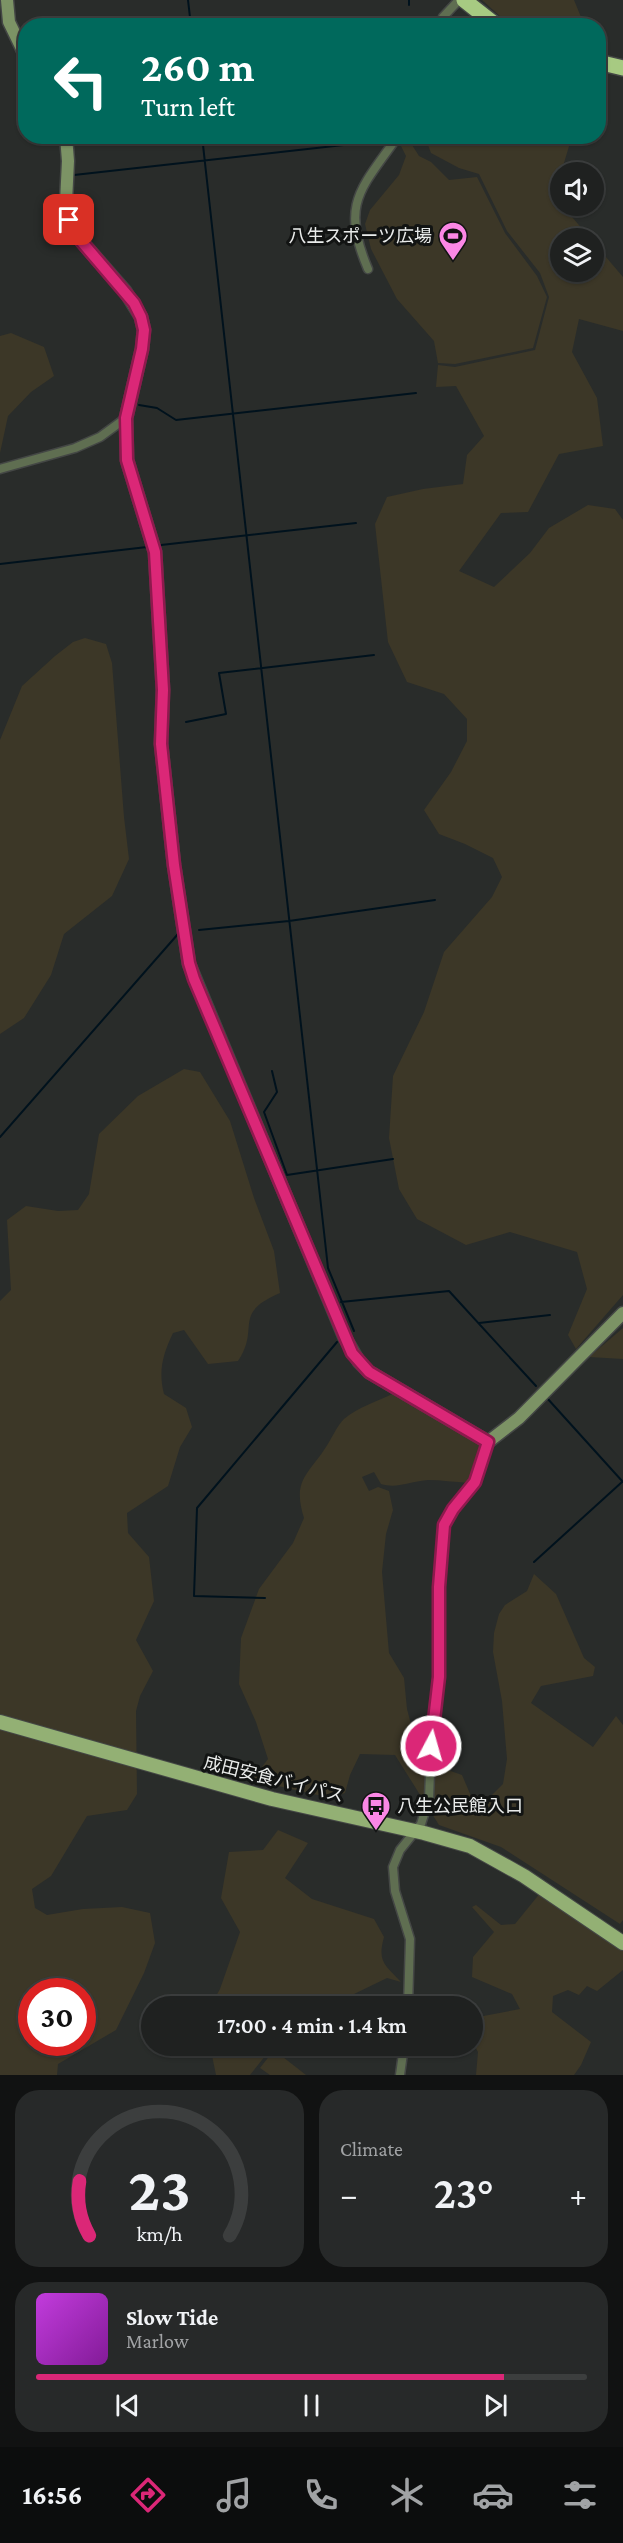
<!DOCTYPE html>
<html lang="en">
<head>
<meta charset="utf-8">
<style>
  :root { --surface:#1f2120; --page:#272929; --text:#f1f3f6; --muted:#a1a3a5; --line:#3c3e3e; --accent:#db2777 }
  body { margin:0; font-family:"Crimson Pro","Noto Sans JP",serif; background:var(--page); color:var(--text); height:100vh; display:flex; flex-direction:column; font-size:22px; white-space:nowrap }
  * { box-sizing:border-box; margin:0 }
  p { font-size:20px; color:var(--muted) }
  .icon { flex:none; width:33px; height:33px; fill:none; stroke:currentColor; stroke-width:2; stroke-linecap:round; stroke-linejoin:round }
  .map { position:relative; height:2075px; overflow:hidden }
  .drawer { display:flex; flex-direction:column; gap:15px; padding:15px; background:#111212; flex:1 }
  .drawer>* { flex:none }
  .guide { position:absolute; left:18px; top:18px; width:588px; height:126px; border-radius:24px; box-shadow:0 2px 4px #0004,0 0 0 2px var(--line); background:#00695c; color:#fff; overflow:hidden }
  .fabs { position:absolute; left:550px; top:162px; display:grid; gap:12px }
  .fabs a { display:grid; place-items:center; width:54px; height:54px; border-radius:50%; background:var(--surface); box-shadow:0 2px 4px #0004,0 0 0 2px var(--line); font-size:30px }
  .speed { position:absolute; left:18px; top:1978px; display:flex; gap:12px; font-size:30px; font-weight:700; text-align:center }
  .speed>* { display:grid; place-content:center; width:78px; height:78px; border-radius:50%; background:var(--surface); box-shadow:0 2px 4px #0004,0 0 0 2px var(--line); line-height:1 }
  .speed .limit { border:9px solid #d22; background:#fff; color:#111 }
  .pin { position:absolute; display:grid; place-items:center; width:51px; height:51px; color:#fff; margin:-26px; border-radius:12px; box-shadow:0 3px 9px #0006 }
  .me { position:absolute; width:66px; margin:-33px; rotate:6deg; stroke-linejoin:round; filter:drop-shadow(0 0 4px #0008) }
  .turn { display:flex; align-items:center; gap:21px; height:126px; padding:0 24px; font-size:27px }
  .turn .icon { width:78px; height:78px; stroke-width:2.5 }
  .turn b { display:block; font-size:42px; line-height:51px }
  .big { font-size:45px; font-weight:600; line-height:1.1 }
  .drawer .tile { flex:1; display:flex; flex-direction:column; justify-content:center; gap:9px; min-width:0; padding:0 21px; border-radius:24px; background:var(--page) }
  .drawer .dial { align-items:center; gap:0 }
  .dial svg { height:156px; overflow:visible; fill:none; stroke:var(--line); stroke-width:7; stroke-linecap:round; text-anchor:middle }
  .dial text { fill:var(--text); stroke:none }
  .song { display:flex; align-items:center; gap:18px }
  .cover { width:72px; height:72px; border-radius:9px; background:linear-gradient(135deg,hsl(290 70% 55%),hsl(290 70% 35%)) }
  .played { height:6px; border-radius:3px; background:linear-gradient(90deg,var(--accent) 85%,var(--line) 85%) }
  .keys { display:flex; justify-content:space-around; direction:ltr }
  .heat { display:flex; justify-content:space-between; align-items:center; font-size:33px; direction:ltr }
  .drawer .tiles { flex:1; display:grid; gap:15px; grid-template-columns:1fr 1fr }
  .tile:last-child { grid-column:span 2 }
  .trip { position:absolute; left:141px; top:1996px; width:342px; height:60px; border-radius:30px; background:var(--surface); box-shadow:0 2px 4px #0004,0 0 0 2px var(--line); font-weight:600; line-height:60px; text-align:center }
  .dock { display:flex; height:96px; justify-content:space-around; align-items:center; background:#0c0d0d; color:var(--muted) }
  .dock .icon { width:42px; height:42px }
  .dock .selected { color:var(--accent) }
  .dock b { font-size:27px; color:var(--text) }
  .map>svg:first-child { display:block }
</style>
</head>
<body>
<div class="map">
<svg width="623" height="2075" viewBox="0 0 623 2075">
  <rect width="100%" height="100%" fill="#292c2a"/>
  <path fill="#3c3727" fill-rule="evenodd" d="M482,0H574L581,17L576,25H515L502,18Z
    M407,137L419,156L431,162L449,180L477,177L505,233L537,276L547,297L533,348L455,364L438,363L434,341L397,299L371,249L365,224L370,210L399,175L406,156L400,144Z
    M425,137H562L570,143L554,196L590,238H561V272H594V243L623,277V331L579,319L572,352L597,398L603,446L559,454L528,512L501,513L459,571L494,587L530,553L549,528L588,505L615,509L623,520V1295L576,1349L568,1335L587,1289L577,1252L510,1232L466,1245L417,1219L399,1189L389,1138L393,1076L424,1012L444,952L492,897L502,877L493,858L465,844L439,834L424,810L451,772L467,741V719L444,694L407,682L388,642L375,524L387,497L423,489L463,484L467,455L484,436L456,386L436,387L438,365L455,367L535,350L549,297L540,273L507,231L479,174L459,168L431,153Z
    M11,333L44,347L54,376L31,392L8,416L0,453V336Z
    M85,638L106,644L112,663L124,817L129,859L112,896L64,934L51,975L24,1018L0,1034V740L22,686L55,656L73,642Z
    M184,1069L200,1072L230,1121L254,1198L274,1251L280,1293C231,1314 261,1327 238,1361L208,1364L184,1330L173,1333C163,1354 158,1371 164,1394L186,1408L192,1427L180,1447L168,1486L127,1513L128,1533L149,1557L154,1601L136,1640L153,1671L140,1696L136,1711L137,1794L127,1810L87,1816L51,1876L32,1889L35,1908L47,1915L83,1909L122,1907L150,1913L155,1943L144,1973L116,2030L58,2064L57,2075H0V1301L11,1290L7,1220L26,1206L58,1211L78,1210L89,1194L99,1134L138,1096ZM32,1992H82V2043H32Z
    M623,1328V1359L589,1357Z
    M394,1393L479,1440C482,1458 475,1468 468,1483C455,1482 441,1480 428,1480C412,1481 397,1489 381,1484L374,1472L362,1477L369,1491L378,1487L389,1491L393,1510L386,1534L382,1572L389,1653L404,1678L407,1709L412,1728L445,1769L462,1775L477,1810L503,1784L507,1759L502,1701L493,1652L494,1633L499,1614L505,1605L527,1591L534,1574L556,1594L584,1658L595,1667L593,1676L541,1686L531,1703L593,1747L616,1716L623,1725V1920L620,1924L501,1847L439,1825L395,1755L360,1754L350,1775L345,1793L331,1798L252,1780L268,1759L256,1722L239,1684L241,1638L259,1589L293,1543L304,1518C292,1480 308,1475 326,1447C332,1438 337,1426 344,1419C358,1407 379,1401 394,1393Z
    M278,1830L308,1843L285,1878L312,1899L374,1919L384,1937C377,1962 385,1965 401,1982L387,1978L352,1995L308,2001L298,2007H210L220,1989L240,1932L221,1898L229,1852L263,1850Z
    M541,1892L623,1951V1970L597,1991L587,1986L579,1995L568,1990L553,1996L552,2012L591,2042L581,2065L574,2075H476L478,2052L473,2043V2018L520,2009L512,1994L472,1977L473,1957L494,1932L472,1907L476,1905L501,1925L515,1924Z
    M210,2046H273L250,2075H216Z
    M274,2050L306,2075H270L260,2068Z"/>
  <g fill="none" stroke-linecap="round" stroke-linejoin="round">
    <path stroke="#00121d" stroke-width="2" d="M188,0L191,26
      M409,0V5
      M202,136L328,1268L354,1331
      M74,175L388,140L391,136
      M139,405L157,408L176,420L416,393
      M161,545L356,523
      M0,564L147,547
      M186,722L226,714L219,673L374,655
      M199,930L289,921L435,900
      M272,1071L277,1092L264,1112L287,1175L393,1159
      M0,1137L178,934
      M341,1302L449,1291L536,1386
      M479,1323L550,1315
      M547,1398L623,1482
      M534,1562L622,1482
      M265,1598L194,1596L197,1508L337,1342"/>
    <g stroke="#444745" stroke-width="11">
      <path id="street" d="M441,26L443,17L459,0
        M368,269C340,203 361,189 398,136
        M0,469L75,448L100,437L126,418
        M408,2007L410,1939L395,1891L393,1867L400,1850L421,1824L429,1799L431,1746L439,1677V1587L444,1525L453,1509L475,1482L488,1442
        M400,2075L404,2046"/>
    </g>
    <g stroke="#444745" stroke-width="15">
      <path id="secondary" d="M7,0L9,22L26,57
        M66,136L68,161L66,202L68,220L76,235L125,291L141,317L144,330L142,349L126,418L127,460L155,552L163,690L161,743L174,865L189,964L344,1336L359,1362L369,1372L488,1442L519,1418L623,1313"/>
    </g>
    <g stroke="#444745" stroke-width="16">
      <path id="primary" d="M0,1722L272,1799L424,1833L470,1846L524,1876L623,1943"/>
    </g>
    <g stroke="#444745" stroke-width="18">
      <path id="highway" d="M464,0L497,26
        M598,62L623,68"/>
    </g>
    <use href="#street" stroke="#5f6e51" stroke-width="8"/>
    <use href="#secondary" stroke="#7c9365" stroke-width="12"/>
    <use href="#primary" stroke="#93b074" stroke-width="14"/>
    <use href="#highway" stroke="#a7ca82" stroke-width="15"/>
  </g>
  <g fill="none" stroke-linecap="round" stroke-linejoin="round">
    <g stroke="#8e194d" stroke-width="15">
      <path id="route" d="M69,220L76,235L134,303L141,317L144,330L142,349L126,418L127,460L155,552L163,690L161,744L174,865L189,963L194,979L352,1353L369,1372L488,1442L475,1482L453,1509L444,1525L439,1587V1677L431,1746"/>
    </g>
    <use href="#route" stroke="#db2777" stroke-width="10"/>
  </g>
  <defs>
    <g id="stadium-pin" transform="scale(1.5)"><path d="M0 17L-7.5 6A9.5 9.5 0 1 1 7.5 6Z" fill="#fb87e5" stroke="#121413"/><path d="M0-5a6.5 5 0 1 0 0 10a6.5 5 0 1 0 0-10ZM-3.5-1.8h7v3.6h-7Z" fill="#111"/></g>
    <g id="bus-pin" transform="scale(1.5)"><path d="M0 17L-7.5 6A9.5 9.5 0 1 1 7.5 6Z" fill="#fb87e5" stroke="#121413"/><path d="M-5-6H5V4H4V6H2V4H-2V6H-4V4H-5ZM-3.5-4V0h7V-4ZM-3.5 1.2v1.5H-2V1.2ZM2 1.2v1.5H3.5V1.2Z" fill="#111"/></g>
  </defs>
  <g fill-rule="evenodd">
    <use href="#stadium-pin" x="453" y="236"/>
    <use href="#bus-pin" x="376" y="1806"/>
  </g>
  <g text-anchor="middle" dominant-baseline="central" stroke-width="6" stroke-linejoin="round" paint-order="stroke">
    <g font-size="18" fill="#eaeceb" stroke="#121413" text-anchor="end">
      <text x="432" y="236">八生スポーツ広場</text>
      <text x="397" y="1806" text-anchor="start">八生公民館入口</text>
    </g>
    <g font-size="18" fill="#eaeceb" stroke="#121413">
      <text transform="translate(274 1779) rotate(14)">成田安食バイパス</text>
    </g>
  </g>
</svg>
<div class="fabs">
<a><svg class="icon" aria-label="sound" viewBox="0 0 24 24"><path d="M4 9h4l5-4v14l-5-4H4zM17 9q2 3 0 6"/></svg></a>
<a><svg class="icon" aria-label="layers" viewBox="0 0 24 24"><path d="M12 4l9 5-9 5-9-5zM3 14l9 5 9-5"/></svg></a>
</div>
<div class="speed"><div class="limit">30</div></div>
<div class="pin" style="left:69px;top:220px;background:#d93025"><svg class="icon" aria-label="arrive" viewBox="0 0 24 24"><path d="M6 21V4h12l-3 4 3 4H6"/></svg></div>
<svg class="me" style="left:431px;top:1746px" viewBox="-20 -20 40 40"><circle r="17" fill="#db2777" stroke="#fff" stroke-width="3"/><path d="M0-11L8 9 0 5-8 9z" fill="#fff"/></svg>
<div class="trip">17:00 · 4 min · 1.4 km</div>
<div class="guide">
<div class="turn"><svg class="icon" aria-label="left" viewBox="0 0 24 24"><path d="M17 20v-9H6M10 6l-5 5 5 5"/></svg><div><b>260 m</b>Turn left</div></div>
</div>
</div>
<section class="drawer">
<div class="tiles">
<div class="tile dial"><svg viewBox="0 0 100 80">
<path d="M14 69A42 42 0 1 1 86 69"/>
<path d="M14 69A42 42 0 0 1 9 41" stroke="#db2777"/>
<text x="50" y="56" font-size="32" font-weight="700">23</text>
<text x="50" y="72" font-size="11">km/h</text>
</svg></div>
<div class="tile"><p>Climate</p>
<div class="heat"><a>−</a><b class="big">23°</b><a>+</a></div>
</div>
<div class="tile">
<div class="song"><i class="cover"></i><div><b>Slow Tide</b><p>Marlow</p></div></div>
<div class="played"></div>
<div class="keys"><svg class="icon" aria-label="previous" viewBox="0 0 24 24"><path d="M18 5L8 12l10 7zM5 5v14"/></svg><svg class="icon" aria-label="pause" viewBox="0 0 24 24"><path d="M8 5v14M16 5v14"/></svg><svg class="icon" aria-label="next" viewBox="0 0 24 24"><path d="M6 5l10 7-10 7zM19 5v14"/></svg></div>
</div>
</div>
</section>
<nav class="dock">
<b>16:56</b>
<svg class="icon selected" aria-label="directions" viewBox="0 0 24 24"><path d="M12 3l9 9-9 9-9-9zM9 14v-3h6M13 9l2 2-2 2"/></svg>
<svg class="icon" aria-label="music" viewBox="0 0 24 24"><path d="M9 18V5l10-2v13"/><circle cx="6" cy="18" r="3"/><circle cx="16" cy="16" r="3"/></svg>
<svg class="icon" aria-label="phone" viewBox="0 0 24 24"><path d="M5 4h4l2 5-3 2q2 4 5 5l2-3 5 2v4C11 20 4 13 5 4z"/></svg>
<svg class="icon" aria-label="climate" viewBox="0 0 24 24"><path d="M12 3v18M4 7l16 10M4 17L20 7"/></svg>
<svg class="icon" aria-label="car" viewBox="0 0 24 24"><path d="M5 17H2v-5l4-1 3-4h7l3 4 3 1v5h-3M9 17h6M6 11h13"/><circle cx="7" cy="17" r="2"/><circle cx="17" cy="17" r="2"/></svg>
<svg class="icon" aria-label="filters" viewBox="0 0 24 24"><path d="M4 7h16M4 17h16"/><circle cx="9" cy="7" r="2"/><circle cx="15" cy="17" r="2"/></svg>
</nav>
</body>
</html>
